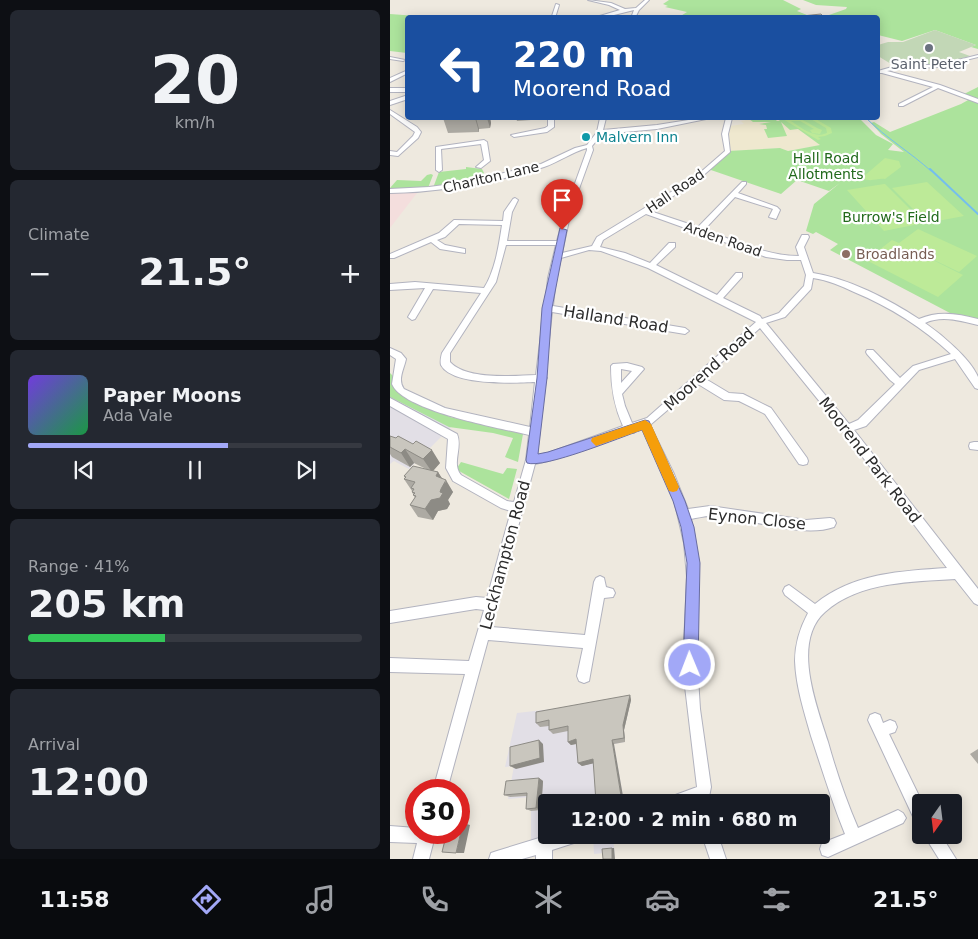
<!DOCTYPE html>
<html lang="en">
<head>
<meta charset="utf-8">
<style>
  :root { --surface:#171b24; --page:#242831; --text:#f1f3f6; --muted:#9ea1a6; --line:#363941; --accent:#a2a8f7 }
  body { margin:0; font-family:"DejaVu Sans",sans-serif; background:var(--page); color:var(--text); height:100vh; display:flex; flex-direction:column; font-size:19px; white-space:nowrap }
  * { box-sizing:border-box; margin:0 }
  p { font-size:16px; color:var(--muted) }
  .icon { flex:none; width:28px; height:28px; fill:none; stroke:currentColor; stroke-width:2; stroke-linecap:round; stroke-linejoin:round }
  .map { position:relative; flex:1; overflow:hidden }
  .sheet { display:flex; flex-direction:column; gap:10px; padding:10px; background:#0d0f14; width:390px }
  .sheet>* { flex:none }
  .guide { position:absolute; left:15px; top:15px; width:475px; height:105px; border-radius:5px; box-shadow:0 2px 12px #0003; background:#1a4fa0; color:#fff; overflow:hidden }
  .needle { width:32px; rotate:194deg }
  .buttons { position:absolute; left:522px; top:794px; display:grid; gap:10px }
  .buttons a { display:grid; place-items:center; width:50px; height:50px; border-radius:5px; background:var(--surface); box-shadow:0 2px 12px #0003; font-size:25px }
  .speed { position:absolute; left:15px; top:779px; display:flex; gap:10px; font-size:25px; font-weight:700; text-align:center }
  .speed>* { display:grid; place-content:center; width:65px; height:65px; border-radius:50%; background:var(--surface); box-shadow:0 2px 12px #0003; line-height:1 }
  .speed .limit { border:8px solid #d22; background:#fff; color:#111 }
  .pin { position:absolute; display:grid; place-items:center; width:42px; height:42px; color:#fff; margin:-51px -21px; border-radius:50% 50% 50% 0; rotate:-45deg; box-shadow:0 0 5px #0007 }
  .pin .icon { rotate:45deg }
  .me { position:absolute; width:55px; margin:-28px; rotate:359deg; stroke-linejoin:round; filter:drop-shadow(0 0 4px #0008) }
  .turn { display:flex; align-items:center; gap:18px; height:105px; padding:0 25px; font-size:22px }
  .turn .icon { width:65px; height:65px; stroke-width:2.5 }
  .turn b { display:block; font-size:35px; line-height:42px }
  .big { font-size:38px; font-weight:800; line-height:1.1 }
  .sheet .tile { flex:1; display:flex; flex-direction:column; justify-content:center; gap:8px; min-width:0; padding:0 18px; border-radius:8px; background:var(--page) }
  .sheet .dial { align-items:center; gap:0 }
  .dial b { font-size:65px; line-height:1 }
  .song { display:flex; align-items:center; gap:15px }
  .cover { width:60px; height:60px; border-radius:8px; background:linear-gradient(135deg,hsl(260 70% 55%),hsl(140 70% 35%)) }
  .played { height:5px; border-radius:2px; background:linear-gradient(90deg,var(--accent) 60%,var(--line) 60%) }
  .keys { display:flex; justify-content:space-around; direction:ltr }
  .heat { display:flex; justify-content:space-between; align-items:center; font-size:28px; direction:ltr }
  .charge { height:8px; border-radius:4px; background:linear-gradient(90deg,#34c759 41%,var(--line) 0) }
  .trip { position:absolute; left:148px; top:794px; width:292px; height:50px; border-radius:5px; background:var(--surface); box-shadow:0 2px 12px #0003; font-weight:800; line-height:50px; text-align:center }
  .tabs { display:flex; height:80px; justify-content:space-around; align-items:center; background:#090b0e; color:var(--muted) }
  .tabs .icon { width:35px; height:35px }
  .tabs .on { color:var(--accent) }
  .tabs b { font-size:22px; color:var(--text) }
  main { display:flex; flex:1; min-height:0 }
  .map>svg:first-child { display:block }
</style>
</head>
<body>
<main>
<section class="sheet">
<div class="tile dial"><b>20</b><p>km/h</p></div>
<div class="tile"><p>Climate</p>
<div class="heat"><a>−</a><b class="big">21.5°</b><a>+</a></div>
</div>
<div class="tile">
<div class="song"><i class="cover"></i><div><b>Paper Moons</b><p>Ada Vale</p></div></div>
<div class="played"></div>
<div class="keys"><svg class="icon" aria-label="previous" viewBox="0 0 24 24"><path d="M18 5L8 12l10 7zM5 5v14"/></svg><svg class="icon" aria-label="pause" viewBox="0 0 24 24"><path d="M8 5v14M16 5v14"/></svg><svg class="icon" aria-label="next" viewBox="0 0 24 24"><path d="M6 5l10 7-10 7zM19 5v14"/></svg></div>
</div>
<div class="tile"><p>Range · 41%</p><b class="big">205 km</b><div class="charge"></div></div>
<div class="tile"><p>Arrival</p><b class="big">12:00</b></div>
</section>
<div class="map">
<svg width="588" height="859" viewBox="0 0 588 859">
  <rect width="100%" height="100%" fill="#eee9df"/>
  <path fill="#e2dfe6" d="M0,394L62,426L19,469L4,461L0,464Z
    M241,700L234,730L235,742L224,744L234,802H156V835H168L141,842V797L118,799L124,766L115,767L127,713Z
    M203,835H223L225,859H215V853L204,854Z"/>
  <path fill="#efe8cf" d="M366,118H445L469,138L398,151L390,148L341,151L337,135L340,126L354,124L351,121Z"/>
  <path fill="#f4dedd" d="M0,193H27L0,228Z"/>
  <path fill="#ace39c" d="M279,0H393L411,9L407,11L422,17H289L297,12L275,7L278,6L273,4Z
    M413,0H588V49L581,47L586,45L545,30L512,41L488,35V18L443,17L439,15L456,9L457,7L426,5Z
    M0,14L40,17L18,18L17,53L0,51Z
    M588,87V320L560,313L440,250L448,244L426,232L423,234L416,231L424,204L450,183L439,191L407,180L391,194L318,169L338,151L390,148L398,151L430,145L408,129L400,130L391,122L397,136L378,138L374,129H377L376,125L369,124L381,122H363L359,119L384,118L387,121H390L386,118H469L486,135L503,144L498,150L514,152L491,134L481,123L484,122L500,132L571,104L580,99L574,94Z
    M76,167L92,169L94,173L90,180L43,188L49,172L76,169Z
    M41,174L43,175L38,188H0L7,180L31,181L37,175Z
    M0,373L4,377V387L60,417L133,434L128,462L115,457L123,438L103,433L59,427L0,397Z
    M71,462L113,474L117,468L127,469L119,499L69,471L67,468Z"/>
  <path fill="#c2d7b6" d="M545,30L586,45L569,52L580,56L542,67H506L488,56V45L498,42H513Z"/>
  <path fill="#bdea98" d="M391,118H398L400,120L399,118C413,116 420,126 432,130L430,134L422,133L420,130L424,129L410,121H401C412,128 424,139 437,133L436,128L419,118H424L441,128L442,133L435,136L428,137L431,139L428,140Z
    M495,158L509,161L511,167L495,179C487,178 482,182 474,179L473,177Z
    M537,182L574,216L537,223L502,188Z
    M494,184H495L534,223L494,231L457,190Z
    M528,229L587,256L569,272L517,247L573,275L548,297L476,260L502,240L509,243Z"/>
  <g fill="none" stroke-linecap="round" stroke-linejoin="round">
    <path stroke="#74beee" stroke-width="1" d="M476,118C496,138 520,152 541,171"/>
    <path stroke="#74beee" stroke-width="2" d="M540,169L588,214"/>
    <g stroke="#b2b3bf" stroke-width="2">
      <path id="minor" d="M198,0L221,3L235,9L246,8L255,0H259L249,10L245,18H241L244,10L212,18H203L230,10L219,5Z
        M166,4L169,5L165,18L106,17L162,16Z
        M588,55V57L548,67L509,69L497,71L550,85L588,99V103L548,88L513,106H509V104L543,87L492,73H488V71L509,65H548Z
        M0,57L15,60L13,61L0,59Z
        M18,70V73L0,82V78Z
        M0,88H18V92H0Z
        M18,95V99L0,105V101Z
        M0,110L27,127L31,132L28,138L8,156L0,155V151L7,152L23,136L25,132L0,114Z
        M158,118H164V127L157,132L124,137L121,135L155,128L158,126Z
        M210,118H216L213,130L267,125L311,118H321L267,129L212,134L202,146L203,150L181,211L172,253L202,246L207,237L304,178L335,151L332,134L336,118H342L338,134L340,152L308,180L260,211L308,227L352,182H356V184L348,193L387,207L390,210L386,219L379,217L383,209L345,197L314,230C345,240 376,256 409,256L406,247L412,235H418L419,237L414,247L423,273C458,278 500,300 529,319C549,310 568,314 588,319V325C571,321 552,315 535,323C551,334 581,359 588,377C588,381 588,386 588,389L585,388L565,359L529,370L476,426L464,430L588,589V605L584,603L565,579C522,582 470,581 435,612C401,642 427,707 438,742C446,771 456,800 468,828L508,810L513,813L516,818L513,823L438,857L432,855L430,849L432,843L455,834C442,802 432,769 421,736C414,711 406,687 405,661C405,644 410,628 418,613L395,595L393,591L395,587L399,585L425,604C463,573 511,571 557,568L443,418L370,328L314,378L339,393L353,394L381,408L417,458L418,461L417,464L413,465L409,464L375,414L349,401L334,400L308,384L260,425L284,474L298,509L320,506L416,520L440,518L444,519L446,523L444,527C410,539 356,516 320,516C314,516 307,518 301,519L308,560L307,662L310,709L321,787L318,802H277L280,797L307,787L294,678V645L297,577L294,543L284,500L252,428L245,430L244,433H237L158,461L145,464L101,627L195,635L204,582L206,578L210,576L214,578L216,587L223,589L225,593L223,597L214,598L199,681L194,683L189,681L187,676L193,648L98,640L57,790H43L75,674L0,672V658L79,661L94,610L86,609L0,623V611L86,597L97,598L121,511L111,508L63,481L56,468L58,439L0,406V398L67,434C73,448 61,463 71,475L117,501L124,502L136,460L139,435C110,428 13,411 2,384L6,359L0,355V348L11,353L16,359C14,369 7,380 14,389L55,408L140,427L145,382C125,383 62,386 51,365C50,361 51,357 52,353L91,293L43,289L25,319L22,320L18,317L35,288L0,290V284L25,282L94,288C105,271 109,245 112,225L69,224L55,237L47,240L55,245L75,249V253L50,249L41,242L4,258H0V254L49,233L64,220L113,221L114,212L123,199L125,198L128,200L122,212L117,241H167L175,211L197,150V148C182,152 169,162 154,167C105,183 52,192 0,193V189L39,187L77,182L151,164L185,148L197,145L207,132ZM256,214L376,257L397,260H411L416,275L414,286L389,313L372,319L370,316L333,298L352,277V273H346L327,295L266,265L285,247V243H279L260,263L235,253L210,247L213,240ZM116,245H166L158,278L155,306L153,308L154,310L146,375C123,376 76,380 60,362V353L106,282ZM199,250L211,251L258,268L366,322L257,418L242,423L235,406L232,394L254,369L252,367L237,363L223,364L221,366C221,388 224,406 233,426L158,453L147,455L155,381L157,378L155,376L162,312L295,334L299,331L295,328L163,306L166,278L171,258ZM423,278C438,280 451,286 464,292C500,307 532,327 561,354L523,366L510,378L483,350H477L476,352L477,354L500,380L505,384L468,420L459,424L376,323L395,317L421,289ZM231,369L242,371L231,383Z
        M94,140L97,142L100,161L91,168L86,167L94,160L91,144L51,149L52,170L49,172L46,170V147Z
        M584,442H588V450L580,449L579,446L580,443Z
        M485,713L490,715L493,723L500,720L505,722L507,727L505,732L499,734L532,802L531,826L526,823L478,720L480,715Z
        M0,826L26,828V832H46L39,859H23L27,843L0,842Z
        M159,835H192L190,841L162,850V859H146V855L132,859H99L101,853L107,851Z
        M312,835H328L336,859H320Z
        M534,835H551L566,859H549Z"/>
    </g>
    <use href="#minor" fill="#fff" fill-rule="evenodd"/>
  </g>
  <path fill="#adaaa3" d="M53,118H100L101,123L100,128L89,129V132L58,133Z
    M126,118H141V120L127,121Z
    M0,436L50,463L43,471L48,472L52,479L63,492L58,500L60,504L57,509L48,511L43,520L28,517L20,505L25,498L22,492V491L14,479L15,478L14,476L36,469L24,463L20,467L2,457L0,454Z
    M240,695L241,700L234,730L235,742L224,744L203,763L192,766L188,763L187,744L181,745L178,742V731L163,734L159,730V726L150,727L146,723Z
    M588,749V764L580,754Z
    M149,778L153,781L151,810L141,811L136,809L137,796L120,797L114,795Z"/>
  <path fill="#8d8b85" d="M85,118H86L89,129V132Z
    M97,118H100L101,123L100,128Z
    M15,449L24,463L20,467L11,453Z
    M42,450L50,463L42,472L33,459Z
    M48,472L55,483L56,480L63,492L58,500L60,504L57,509L48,511L43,520L35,509L41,500L50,492L46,476Z
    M240,695L241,700L234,730L235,742L234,738L233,725Z
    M186,739L189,743L181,745L178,742Z
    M149,740L153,744L154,762L126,769L120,766Z
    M222,740L224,744L234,802H232Z
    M203,759L205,763L192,766L188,763Z
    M149,778L153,781L151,810L146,808Z
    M73,823L80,825L74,853H66Z
    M222,848H224L225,859H222Z"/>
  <path fill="#c9c6be" stroke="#8d8b85" d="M431,14L435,18H413L412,16Z
    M0,436L6,438L8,436L23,444L26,441L42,450L33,459L15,449L11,453L0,447Z
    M23,466L48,472L46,476L56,480L51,489L50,492L53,493L50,498L41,500L35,509L20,505L26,496L23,495L25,493L22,492L24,489L21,488L25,482L14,479L16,477L14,476Z
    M240,695L233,725L234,738L222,740L232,802H206L203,759L188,763L186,739L178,742V726L159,730V720L146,723V712Z
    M149,740L150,758L120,766V747Z
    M149,778L146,808L136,809L137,793L114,795L116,781Z
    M69,823H73L66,853L52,852L57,832H69Z
    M222,848V859H213L212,849Z"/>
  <path fill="#a2a8f7" stroke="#696da1" d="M170,228L177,230L162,308L157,378L148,454L158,452L255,420L259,421L295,501L304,527L310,563L308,665L306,671L300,673L295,671L293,665L297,563L291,527L283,501L252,430C231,437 154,469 137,463L136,460L147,378L152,308Z"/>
  <path fill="#f59e0b" d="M255,420L261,424L289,487L287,491L283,492L279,491L252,430L206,446L201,441L202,438Z"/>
  <circle fill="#6b7280" stroke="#fff" stroke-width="2" cx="539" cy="48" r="5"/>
  <circle fill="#0f9aa8" stroke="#fff" stroke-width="2" cx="196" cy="137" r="5"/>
  <circle fill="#8d6e63" stroke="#fff" stroke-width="2" cx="456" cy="254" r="5"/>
  <g text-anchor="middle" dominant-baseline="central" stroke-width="4.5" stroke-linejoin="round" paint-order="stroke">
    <g font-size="14" fill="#5b616d" stroke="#fff">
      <text x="539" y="64">Saint Peter</text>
    </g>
    <g font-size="14" fill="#0d838f" stroke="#fff" text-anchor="start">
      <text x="206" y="137">Malvern Inn</text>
    </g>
    <g font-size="14" fill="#226a1c" stroke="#fff">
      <text x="436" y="158">Hall Road<tspan x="436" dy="16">Allotments</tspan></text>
      <text x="501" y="217">Burrow's Field</text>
    </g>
    <g font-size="14" fill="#2c2c2c" stroke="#fff">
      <text transform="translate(101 177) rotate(-13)">Charlton Lane</text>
      <text transform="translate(285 191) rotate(-34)">Hall Road</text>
      <text transform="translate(333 239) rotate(19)">Arden Road</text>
    </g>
    <g font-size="14" fill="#785e54" stroke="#fff" text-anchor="start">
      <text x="466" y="254">Broadlands</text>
    </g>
    <g font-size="16" fill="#2c2c2c" stroke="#fff">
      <text transform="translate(226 319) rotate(9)">Halland Road</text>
      <text transform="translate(319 369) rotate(-42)">Moorend Road</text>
      <text transform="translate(480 460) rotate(52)">Moorend Park Road</text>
      <text transform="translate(367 519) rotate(6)">Eynon Close</text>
      <text transform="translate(115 555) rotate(-75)">Leckhampton Road</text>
    </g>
  </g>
</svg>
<div class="buttons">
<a><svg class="needle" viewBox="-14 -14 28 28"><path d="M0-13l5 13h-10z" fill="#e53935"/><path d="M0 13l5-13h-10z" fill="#9ea1a6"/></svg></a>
</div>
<div class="speed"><div class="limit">30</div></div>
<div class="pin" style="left:172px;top:230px;background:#d93025"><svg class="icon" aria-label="arrive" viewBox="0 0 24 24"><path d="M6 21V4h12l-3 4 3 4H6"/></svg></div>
<svg class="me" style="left:300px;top:665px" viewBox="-20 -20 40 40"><circle r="17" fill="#a2a8f7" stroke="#fff" stroke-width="3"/><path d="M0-11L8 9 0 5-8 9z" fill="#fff"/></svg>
<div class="trip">12:00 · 2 min · 680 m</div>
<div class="guide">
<div class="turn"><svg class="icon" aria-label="left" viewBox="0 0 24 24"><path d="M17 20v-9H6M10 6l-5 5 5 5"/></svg><div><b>220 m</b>Moorend Road</div></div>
</div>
</div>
</main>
<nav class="tabs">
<b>11:58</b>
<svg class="icon on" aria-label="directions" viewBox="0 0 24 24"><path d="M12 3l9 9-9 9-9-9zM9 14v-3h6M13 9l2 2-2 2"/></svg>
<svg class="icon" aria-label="music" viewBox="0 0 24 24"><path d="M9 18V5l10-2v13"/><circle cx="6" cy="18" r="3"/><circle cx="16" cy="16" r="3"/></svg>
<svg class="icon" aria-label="phone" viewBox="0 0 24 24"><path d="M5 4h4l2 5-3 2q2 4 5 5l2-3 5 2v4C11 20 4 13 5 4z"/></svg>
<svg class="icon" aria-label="climate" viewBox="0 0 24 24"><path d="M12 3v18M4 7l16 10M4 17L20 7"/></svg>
<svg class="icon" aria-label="car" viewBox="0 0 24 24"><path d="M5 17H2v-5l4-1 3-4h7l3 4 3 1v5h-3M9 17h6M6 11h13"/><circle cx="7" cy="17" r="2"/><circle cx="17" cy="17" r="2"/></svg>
<svg class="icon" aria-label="filters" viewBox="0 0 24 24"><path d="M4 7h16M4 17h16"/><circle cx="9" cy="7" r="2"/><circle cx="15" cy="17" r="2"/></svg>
<b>21.5°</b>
</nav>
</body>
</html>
